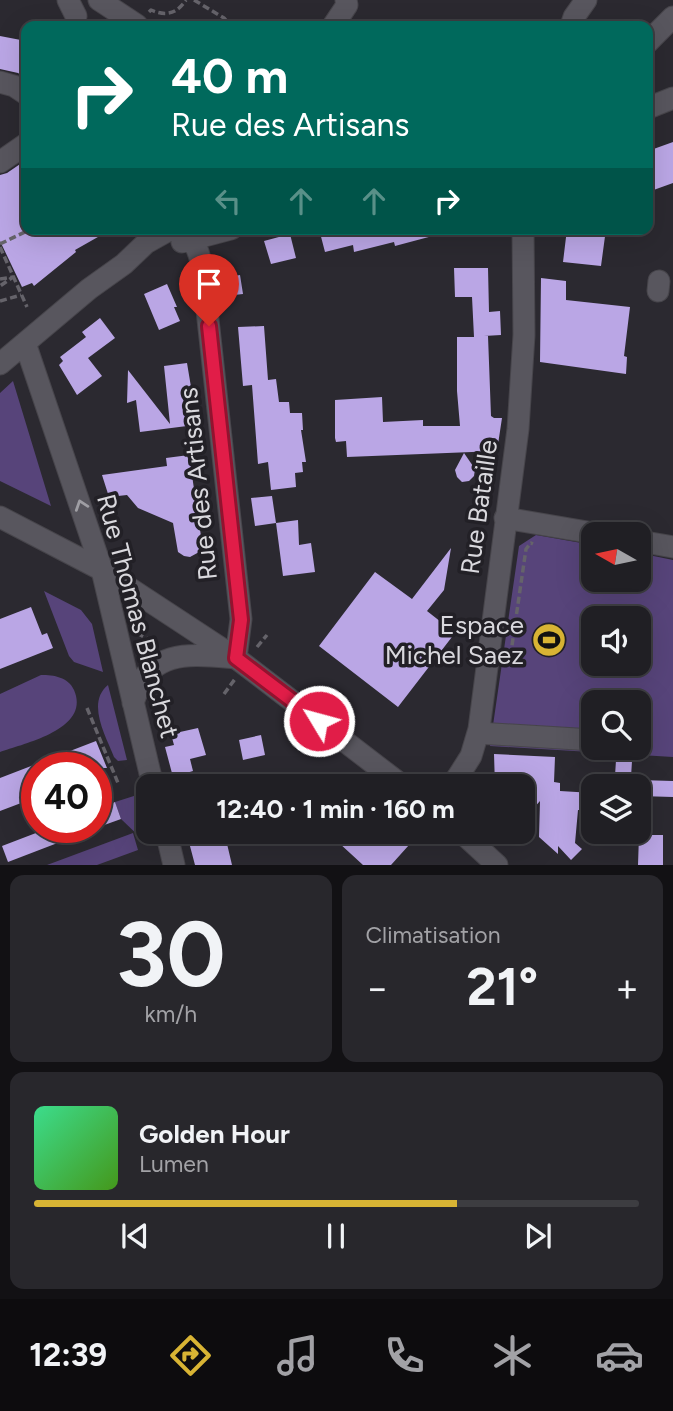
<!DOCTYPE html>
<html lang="fr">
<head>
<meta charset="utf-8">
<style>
  :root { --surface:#201f24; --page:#28272c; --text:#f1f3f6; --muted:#a2a2a6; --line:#3d3d41; --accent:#d8b434 }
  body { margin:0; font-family:Figtree,sans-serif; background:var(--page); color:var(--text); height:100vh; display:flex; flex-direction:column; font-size:26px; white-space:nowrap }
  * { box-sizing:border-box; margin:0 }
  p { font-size:23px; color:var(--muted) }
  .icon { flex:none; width:38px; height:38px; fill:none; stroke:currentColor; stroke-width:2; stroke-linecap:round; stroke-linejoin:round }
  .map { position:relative; height:865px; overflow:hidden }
  .drawer { display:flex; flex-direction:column; gap:10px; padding:10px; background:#121114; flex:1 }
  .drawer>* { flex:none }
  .banner { position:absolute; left:21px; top:21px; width:632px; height:214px; border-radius:14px; box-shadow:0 7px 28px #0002,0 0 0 2px var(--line); background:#00695c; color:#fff; overflow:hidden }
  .needle { width:46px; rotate:279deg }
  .controls { position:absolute; left:581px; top:522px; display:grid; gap:14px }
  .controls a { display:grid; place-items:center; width:70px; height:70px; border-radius:14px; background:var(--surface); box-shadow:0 7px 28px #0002,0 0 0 2px var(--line); font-size:35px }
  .speed { position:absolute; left:21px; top:752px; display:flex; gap:14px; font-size:35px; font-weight:700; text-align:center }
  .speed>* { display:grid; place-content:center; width:91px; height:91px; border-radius:50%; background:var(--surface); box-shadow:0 7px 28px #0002,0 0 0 2px var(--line); line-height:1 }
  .speed .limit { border:10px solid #d22; background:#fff; color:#111 }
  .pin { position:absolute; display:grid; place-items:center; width:60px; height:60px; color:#fff; margin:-72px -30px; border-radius:50% 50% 50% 0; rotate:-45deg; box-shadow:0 0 7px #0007 }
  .pin .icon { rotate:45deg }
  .me { position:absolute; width:77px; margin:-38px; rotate:307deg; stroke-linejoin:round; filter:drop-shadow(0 0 5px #0008) }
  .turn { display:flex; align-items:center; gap:24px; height:147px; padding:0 35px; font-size:32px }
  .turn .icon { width:91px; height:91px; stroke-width:2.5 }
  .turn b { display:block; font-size:49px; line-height:60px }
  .lanes { display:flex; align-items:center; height:66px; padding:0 35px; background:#0003; justify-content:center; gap:35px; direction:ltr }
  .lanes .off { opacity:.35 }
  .big { font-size:52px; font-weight:700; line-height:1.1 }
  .drawer .widget { flex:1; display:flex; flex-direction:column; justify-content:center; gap:10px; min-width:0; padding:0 24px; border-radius:14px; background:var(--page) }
  .drawer .dial { align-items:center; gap:0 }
  .dial b { font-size:91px; line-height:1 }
  .song { display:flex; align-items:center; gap:21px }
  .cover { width:84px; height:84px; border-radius:10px; background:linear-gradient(135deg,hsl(150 70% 55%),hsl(100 70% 35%)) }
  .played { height:7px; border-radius:4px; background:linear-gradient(90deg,var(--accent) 70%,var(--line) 70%) }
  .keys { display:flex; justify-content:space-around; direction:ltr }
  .heat { display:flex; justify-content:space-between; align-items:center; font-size:38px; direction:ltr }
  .drawer .tiles { flex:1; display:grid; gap:10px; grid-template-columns:1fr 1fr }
  .widget:last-child { grid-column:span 2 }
  .trip { position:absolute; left:136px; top:774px; width:399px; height:70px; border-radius:14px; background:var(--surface); box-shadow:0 7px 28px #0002,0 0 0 2px var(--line); font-weight:700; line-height:70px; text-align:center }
  .dock { display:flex; height:112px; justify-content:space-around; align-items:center; background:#0d0c0e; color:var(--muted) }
  .dock .icon { width:49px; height:49px }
  .dock .current { color:var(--accent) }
  .dock b { font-size:32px; color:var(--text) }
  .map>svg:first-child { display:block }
</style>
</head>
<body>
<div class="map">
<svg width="673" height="865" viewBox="0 0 673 865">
  <rect width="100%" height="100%" fill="#2b2930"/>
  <path fill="#57447a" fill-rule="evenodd" d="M13,381L51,506L0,481V393Z
    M536,535L593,545V579H639V553L673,560V757L490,746L519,546ZM593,618H639V663H593ZM593,702H639V747H593Z
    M44,591L81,610L92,624L103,672L74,662L69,656Z
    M41,675C54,675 68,677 74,690C91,729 25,743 0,752V694Z
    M108,685L127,760L118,761L114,757C106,736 86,703 108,685Z
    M137,795L149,838L143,840L121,819L115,802Z
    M133,833L138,850L97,865H47Z"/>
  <path fill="#baa6e5" d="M0,36L26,41V78L18,73L0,69Z
    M673,142V183L648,192V151Z
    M26,160V229H112L75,250L76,252L34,286L32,283L22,287L0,241V175L7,173Z
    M319,229H440V234L395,246L394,242L354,252L353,245L325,252Z
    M567,229H606L601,266L563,262Z
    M290,234L296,258L271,264L264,241Z
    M454,268H488L489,312L500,311L501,335L484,336H488L491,416L494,418H502L497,451L347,457L346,441L336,442L335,438V400L382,397L383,422L423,420V426H460L457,391V337H474L472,297H455Z
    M240,275L243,294L225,296L223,278Z
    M541,278L566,281V300L630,307L624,356L627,357L626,374L540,362Z
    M167,284L177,307H174L180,321L159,330L144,294Z
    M100,318L115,338L88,358L102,376L77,395L59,365L63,361L60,357L86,337L82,332Z
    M264,326L268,380L276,379L279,402H289L290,413H302L303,430H301L306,462H302L303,472L295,473L296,487L271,490L268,462L258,464L252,385L243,386L238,327Z
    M187,363L191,387L182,389L187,426L140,432L136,400L127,403L128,370L170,424L164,366Z
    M464,453L475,469L474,476L469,481L462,482L457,477L455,470Z
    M189,455L202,543L201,551L190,557L184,556L178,552L173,523L138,508L127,495L109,497L102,475L167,466L166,458Z
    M272,496L276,523L255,526L251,498Z
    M298,520L299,545L311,543L315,572L283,576L276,523Z
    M451,548L444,590L427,611L455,633L398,707L319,646L375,572L412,599Z
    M31,607L42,635L47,633L53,648L0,669V619Z
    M198,728L206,755L190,759L193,771L173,777L165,747L174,745L171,734Z
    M261,735L265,755L243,760L239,740Z
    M96,741L107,768H37V797L0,811V778Z
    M494,754L555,757L554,782L560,783V791L593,793V811L578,810L575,843L582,849L571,860L558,846V854L539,837L540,801L523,820V786H495Z
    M616,760L632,761L631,777L615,776Z
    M639,780L673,781V797L639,796Z
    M115,802L121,819L96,828V810Z
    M49,828L94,829L8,862L2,846Z
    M186,831H224L232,865H195Z
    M326,831H392L409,845L391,865H363Z
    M639,835H663V865H638Z"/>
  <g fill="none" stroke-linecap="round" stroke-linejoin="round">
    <g stroke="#47454b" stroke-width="23">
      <path id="minor" d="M68,0L76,16
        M99,0L137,25
        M333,26L347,5L346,0
        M571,26L574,17L586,0
        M648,42L673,17
        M0,82L14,86L26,94
        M648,108L673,98
        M0,162L26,144
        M178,229C197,240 200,254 203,274L241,619L236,658
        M182,242L231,229
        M658,291L659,281
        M25,343L102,570L153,786
        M0,364L89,289L124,264L146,243L171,229
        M0,517L102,570L236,658L403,786
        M505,518L599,534
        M639,541L673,547
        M133,703C136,695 139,684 144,677C166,649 204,655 234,658
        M478,733L593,740
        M452,786L471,756L479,729L518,429L524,335L523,229
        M166,831L174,865
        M460,831L497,865"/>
    </g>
    <path stroke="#65636a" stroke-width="3.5" stroke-dasharray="7 3.5" stroke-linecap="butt" d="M194,0L224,18L231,26
      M149,12L151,10C167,17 177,13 186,0
      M0,244L31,229
      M0,247L27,307
      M0,279L13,277L0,286
      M0,301L21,295
      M137,633L155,643
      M257,647L267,635
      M509,666L526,549L531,543L533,544
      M224,694L235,679
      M87,708L118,783"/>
    <use href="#minor" stroke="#58565e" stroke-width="21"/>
  </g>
  <defs><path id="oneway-chevron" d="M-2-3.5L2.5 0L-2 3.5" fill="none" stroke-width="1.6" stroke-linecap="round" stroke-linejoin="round" transform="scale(1.75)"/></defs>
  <use stroke="#9f9ea4" href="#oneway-chevron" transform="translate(81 505) rotate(-109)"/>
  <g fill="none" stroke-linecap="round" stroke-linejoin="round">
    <g stroke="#92132f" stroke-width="18">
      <path id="route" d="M209,326L241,620L236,658L319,721"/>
    </g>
    <use href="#route" stroke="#e11d48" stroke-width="12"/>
  </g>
  <defs>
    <g id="stadium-disc" transform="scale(1.75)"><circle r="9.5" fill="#d8b434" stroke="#222026"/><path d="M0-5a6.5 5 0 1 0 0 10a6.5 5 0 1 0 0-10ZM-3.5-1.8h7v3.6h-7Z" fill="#111"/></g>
  </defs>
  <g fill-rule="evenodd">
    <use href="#stadium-disc" x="549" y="640"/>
  </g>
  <g text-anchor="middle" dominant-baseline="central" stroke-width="7" stroke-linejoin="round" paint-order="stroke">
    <g font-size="26" fill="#d9d8dd" stroke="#222026">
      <text transform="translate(198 484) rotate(-96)">Rue des Artisans</text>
      <text transform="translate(479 507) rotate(-82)">Rue Bataille</text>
      <text transform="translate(138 616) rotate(75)">Rue Thomas Blanchet</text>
    </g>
    <g font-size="26" fill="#d9d8dd" stroke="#222026" text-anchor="end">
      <text x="524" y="625">Espace<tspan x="524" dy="30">Michel Saez</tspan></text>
    </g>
  </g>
</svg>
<div class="controls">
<a><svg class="needle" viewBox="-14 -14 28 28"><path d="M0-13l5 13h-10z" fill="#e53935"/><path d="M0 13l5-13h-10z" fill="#a2a2a6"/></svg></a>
<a><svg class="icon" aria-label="sound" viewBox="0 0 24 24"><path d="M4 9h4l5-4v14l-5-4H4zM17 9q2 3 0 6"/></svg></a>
<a><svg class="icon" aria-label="search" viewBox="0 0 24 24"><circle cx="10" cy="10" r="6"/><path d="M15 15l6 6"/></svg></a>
<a><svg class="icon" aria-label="layers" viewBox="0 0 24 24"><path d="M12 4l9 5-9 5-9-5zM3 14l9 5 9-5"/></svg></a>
</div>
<div class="speed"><div class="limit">40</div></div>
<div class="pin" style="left:209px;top:326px;background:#d93025"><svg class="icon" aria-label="arrive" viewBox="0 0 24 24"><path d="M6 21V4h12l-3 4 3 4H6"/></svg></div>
<svg class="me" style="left:319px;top:721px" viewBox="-20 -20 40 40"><circle r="17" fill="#e11d48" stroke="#fff" stroke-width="3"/><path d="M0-11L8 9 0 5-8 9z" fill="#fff"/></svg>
<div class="trip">12:40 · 1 min · 160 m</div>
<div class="banner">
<div class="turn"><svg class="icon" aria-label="right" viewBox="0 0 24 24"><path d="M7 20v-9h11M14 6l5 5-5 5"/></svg><div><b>40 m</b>Rue des Artisans</div></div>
<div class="lanes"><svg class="icon off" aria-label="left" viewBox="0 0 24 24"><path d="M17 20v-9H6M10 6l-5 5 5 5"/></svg><svg class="icon off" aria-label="ahead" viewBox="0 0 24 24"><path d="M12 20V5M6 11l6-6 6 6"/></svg><svg class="icon off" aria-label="ahead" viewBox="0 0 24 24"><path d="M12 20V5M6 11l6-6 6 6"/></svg><svg class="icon" aria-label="right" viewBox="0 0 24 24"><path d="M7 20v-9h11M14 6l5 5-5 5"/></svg></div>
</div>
</div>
<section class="drawer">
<div class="tiles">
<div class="widget dial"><b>30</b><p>km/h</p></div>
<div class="widget"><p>Climatisation</p>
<div class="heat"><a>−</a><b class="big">21°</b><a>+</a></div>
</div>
<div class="widget">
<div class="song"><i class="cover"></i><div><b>Golden Hour</b><p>Lumen</p></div></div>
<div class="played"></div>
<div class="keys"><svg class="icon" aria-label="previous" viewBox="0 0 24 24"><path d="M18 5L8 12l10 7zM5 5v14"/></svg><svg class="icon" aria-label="pause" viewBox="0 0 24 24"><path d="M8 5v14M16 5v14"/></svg><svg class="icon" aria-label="next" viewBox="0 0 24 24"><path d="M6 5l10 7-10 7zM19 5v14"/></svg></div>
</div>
</div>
</section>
<nav class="dock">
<b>12:39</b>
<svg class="icon current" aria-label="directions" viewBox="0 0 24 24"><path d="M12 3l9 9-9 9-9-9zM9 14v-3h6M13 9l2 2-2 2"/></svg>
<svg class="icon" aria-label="music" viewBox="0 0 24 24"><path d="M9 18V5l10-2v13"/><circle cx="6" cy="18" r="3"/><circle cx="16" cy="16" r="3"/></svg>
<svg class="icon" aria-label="phone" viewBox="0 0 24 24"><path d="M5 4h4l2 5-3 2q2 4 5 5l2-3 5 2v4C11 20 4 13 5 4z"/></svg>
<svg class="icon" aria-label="climate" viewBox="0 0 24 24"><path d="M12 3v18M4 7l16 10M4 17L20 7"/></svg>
<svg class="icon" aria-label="car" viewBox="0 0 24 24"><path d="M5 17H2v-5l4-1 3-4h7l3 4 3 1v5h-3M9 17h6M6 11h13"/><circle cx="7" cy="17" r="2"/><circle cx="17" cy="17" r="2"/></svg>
</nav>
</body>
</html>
